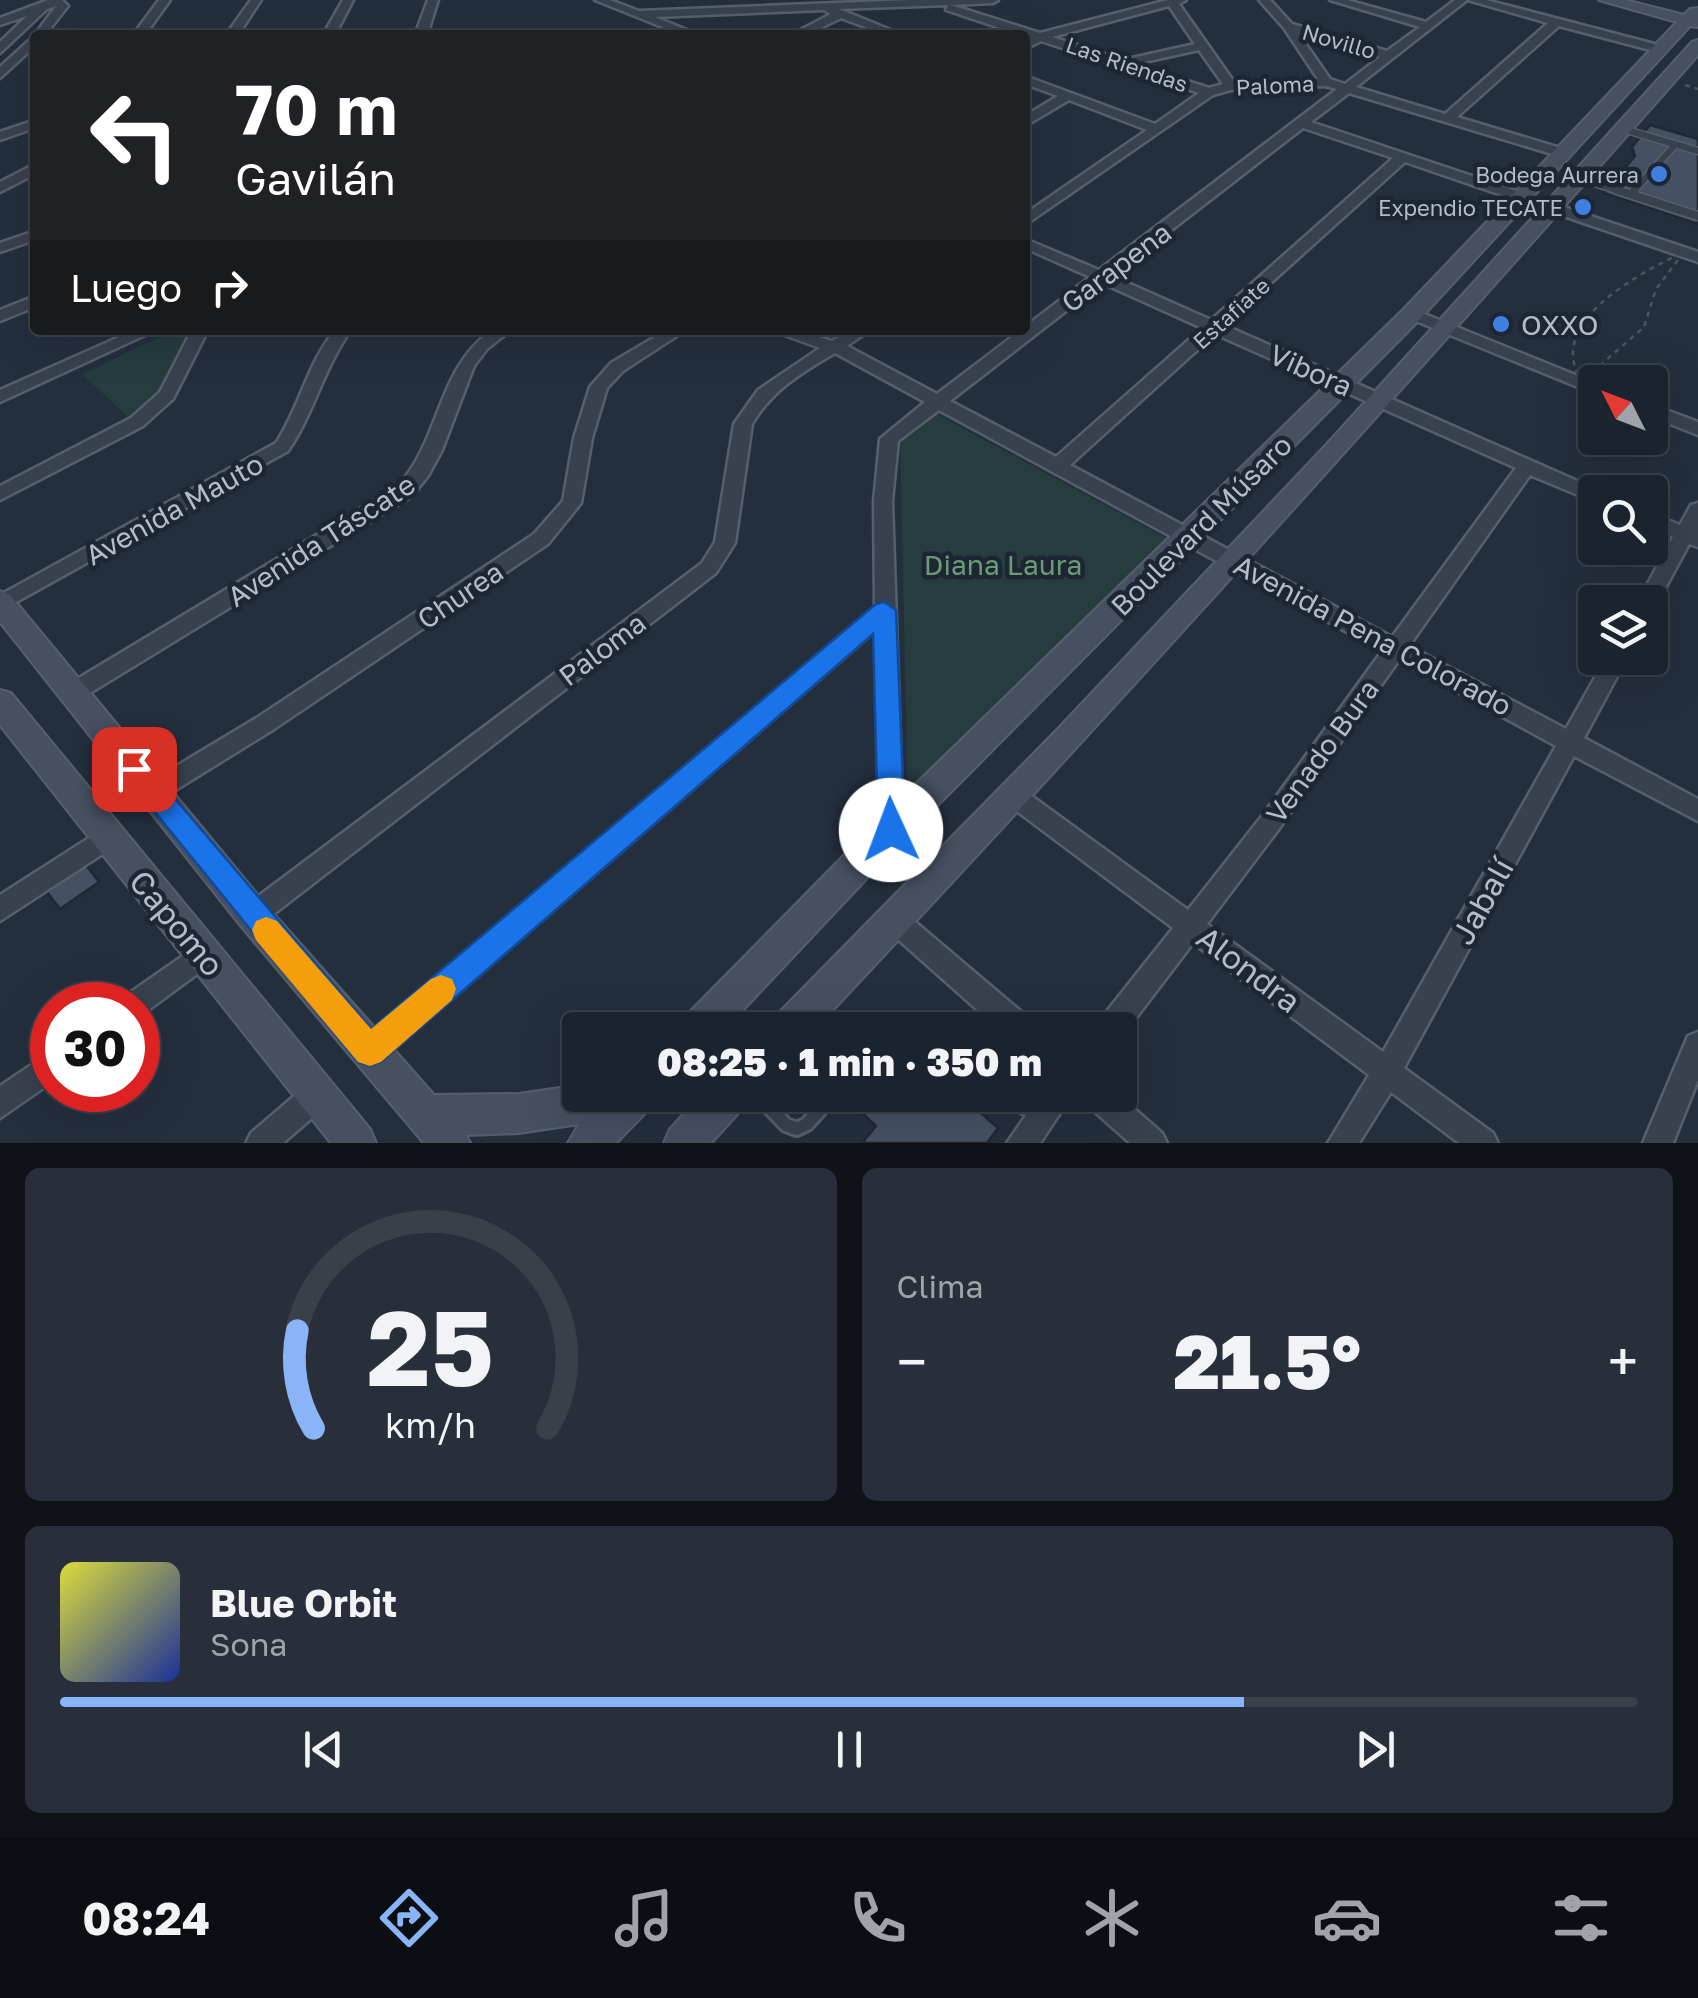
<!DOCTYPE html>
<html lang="es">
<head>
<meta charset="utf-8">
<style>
  :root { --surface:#1b232e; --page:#282f3a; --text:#f1f3f6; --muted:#a0a4aa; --line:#39404a; --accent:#8ab4f8 }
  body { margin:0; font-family:"Golos Text",sans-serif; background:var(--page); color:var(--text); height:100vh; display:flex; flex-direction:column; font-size:38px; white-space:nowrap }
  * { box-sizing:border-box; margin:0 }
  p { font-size:32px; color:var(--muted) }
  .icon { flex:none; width:55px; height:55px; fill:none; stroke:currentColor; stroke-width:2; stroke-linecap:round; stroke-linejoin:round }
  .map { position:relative; height:1143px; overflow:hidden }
  .drawer { display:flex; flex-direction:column; gap:25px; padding:25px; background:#0f1319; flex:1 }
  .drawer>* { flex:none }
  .top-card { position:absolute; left:30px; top:30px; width:1000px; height:305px; border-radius:10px; box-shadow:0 10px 40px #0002,0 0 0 2px var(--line); background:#202124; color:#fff; overflow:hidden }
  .needle { width:65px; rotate:312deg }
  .controls { position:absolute; left:1578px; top:365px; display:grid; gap:20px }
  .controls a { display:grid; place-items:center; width:90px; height:90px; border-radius:10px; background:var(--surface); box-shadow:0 10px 40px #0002,0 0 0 2px var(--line); font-size:50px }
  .speed { position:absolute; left:30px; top:982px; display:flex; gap:20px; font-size:50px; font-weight:700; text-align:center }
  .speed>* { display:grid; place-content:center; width:130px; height:130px; border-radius:50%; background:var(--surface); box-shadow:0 10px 40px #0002,0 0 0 2px var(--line); line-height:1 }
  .speed .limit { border:15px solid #d22; background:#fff; color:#111 }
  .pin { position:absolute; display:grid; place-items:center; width:85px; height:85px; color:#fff; margin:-42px; border-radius:20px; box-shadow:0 5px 15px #0006 }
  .me { position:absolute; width:110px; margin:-55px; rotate:358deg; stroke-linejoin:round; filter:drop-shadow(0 0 8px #0008) }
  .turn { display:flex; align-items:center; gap:35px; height:210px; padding:0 40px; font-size:45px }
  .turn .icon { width:130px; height:130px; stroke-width:2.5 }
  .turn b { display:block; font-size:70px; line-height:85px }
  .then { display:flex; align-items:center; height:95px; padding:0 40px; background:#0003; gap:20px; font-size:38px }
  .big { font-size:75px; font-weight:800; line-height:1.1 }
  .drawer .tile { flex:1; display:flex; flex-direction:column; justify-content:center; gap:15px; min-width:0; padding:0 35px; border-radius:15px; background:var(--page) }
  .drawer .dial { align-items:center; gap:0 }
  .dial svg { height:260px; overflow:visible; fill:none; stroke:var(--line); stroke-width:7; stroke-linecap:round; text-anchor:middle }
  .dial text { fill:var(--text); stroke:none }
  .song { display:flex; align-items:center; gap:30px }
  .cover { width:120px; height:120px; border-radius:15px; background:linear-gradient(135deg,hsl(60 70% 55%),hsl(230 70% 35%)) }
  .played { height:10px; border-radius:5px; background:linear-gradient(90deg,var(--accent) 75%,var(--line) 75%) }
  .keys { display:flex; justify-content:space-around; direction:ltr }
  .heat { display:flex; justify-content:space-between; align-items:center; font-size:55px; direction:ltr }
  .drawer .tiles { flex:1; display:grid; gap:25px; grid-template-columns:1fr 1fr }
  .tile:last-child { grid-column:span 2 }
  .trip { position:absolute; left:562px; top:1012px; width:575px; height:100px; border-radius:10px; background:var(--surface); box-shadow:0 10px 40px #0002,0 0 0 2px var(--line); font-weight:800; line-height:100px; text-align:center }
  .menu { display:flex; height:160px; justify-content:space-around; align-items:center; background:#0b0e12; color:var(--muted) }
  .menu .icon { width:70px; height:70px }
  .menu .selected { color:var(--accent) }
  .menu b { font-size:45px; color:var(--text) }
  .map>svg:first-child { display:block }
</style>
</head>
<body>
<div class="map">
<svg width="1698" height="1143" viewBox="0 0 1698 1143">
  <rect width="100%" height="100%" fill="#242f3e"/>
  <path fill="#263c3f" d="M175,330L191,339L170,380L130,419L82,374Z
    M931,411L1166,538L908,802L900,435Z"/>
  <path fill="#455162" stroke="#1f2835" stroke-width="2.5" d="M1650,125L1698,139V224L1604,193L1635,156L1632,147Z
    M86,865L99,882L60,909L47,892Z
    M863,1095H960L998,1128L987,1143H862L876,1126L854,1105Z"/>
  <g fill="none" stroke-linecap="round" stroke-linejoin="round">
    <g stroke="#565f6c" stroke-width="9">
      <path id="lane-far2" d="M1623,129L1698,151
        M1579,178L1625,193
        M1632,193L1675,145"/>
    </g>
    <g stroke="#565f6c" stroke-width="11">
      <path id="lane-far1" d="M1617,190L1698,216
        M1631,194L1635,190"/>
    </g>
    <g stroke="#565f6c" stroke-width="18">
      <path id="lane" d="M891,1030L908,1026L919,1030
        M757,1095L786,1125L797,1129L807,1124L833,1095
        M1008,1095L1039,1118"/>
    </g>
    <g stroke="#565f6c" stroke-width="5">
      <path id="street" d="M48,0H62L68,6L45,35H35V46L0,78V67L34,36L56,6L47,9L0,53V42L27,16L0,25V18Z
        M159,0H170L145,35H133Z
        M251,0H261L238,35H226Z
        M343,0H353L335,35H323Z
        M428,0H438L427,35H415Z
        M595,0H610L639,11L909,0H998L993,3L951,5L1040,33L1168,0H1186L1179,4L1234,82L1318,79L1284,28L1259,0H1270L1292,24L1387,51L1420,27L1330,0H1347L1426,22L1455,0H1467L1356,87L1445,114L1548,23L1468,0H1486L1662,46L1664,48L1658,52L1559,26L1457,117L1567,150L1569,153L1562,157L1349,93L1311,122L1698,252V262L1405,162L1224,325L1602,492H1595V502L1530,475L1409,646L1566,729L1606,658H1627L1584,738L1698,799V821L1574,756L1404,1068L1493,1133L1498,1143H1459L1391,1092L1359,1143H1328L1369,1075L1193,943L1120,1039V1030H1096L1100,1020L1173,928L1006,803L1002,796L1006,789L1014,786L1022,789L1188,910L1262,816L1382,651L939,410L898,441L892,501L903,830L900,837L891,841L882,837L879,830L876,630L380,1061L370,1065L360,1061L356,1051L360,1041L875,607L874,501L880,439L925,402L835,353C802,372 771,391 752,424L735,543L716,573L262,923L253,927L244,923L240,915L244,907L702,563L715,542L734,424L758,390L820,348L771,330H796L832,341L851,330H870L847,346L937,394L1021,330H1025V327L1090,277L1025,248V239L1099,270L1337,89L1325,86L1231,90L1213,95L1025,225V214L1147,130L1069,100L1025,126V116L1058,96L1025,84V76L1155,124L1199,93L1041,41L1025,49V40L1030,38L946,10L948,5L839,9L903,35H886L841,18L806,35H791L831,14L824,10L655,17L699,35H682ZM1169,6L1195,44L1123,60L1052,37ZM1298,33L1380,57L1345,84L1330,79ZM1199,50L1223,84L1209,88L1135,64ZM1303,128L1393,158L1211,320L1112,276ZM1102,283L1202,328L1056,457L950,401ZM1215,334L1516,468L1392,637L1070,465ZM1399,660L1556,746L1383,1052L1207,924L1278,830Z
        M35,120V128L0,140V132Z
        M35,164V174L0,192V182Z
        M35,231V240L0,252V243Z
        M35,296V307L0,321V310Z
        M1412,309L1595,383V394L1406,317V311Z
        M135,330H156L0,402V390Z
        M192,330H208L173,399L143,426L0,500V486L131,418L160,392Z
        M335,330H351C324,367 314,413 288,451L0,611V595L276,443C300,407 307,364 335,330Z
        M492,330H511L487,349L474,366L442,450L428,476L412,496L80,699L72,702L64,699L61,693L64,687L398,486C442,437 436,370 492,330Z
        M667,330H686L623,371L607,388L592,438L581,503L548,544L274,729L161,799L153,802L145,799L141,792L145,785L258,717L534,534L563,501L574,438L590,387L611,363Z
        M1650,404L1698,422V435L1650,416Z
        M1698,503V547L1689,544L1655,607L1650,609V602H1638L1673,537L1650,528V513L1680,525L1691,505Z
        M106,827L115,830L118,838L115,846L0,921V895Z
        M892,906L901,910L1031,1020L1035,1030H1000L883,926L879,918L883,910Z
        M203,942L212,945L216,954L212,963L143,1014L138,1017V1005H121L125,996Z
        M1698,1032V1080L1673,1143H1643L1688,1036Z
        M52,1051V1082L0,1118V1086Z
        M317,1081L327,1085L331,1095L327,1105L283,1143H246L251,1133L307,1085Z
        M1040,1095H1072L1040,1143H1007Z
        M1083,1095H1119L1162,1133L1167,1143H1130L1087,1105Z"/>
    </g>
    <g stroke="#565f6c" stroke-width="4">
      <path id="secondary" d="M1599,0H1625L1684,15L1690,9L1698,8V27L1690,26L1420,319L903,840L724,1030H679L685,1017L879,820L1404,309L1677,22Z
        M1698,40V55C1408,384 1115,710 814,1030H769L775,1017L1057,730L1327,444L1692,42Z
        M0,591L10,595L265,904L434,1095L519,1094L580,1085V1095H654L649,1109L616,1143H568L579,1124L519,1133L466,1135L470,1143H424L241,926L0,622Z
        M0,690L11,693L370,1129L376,1143H331L0,725Z
        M701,1095H747L742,1109L711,1143H664L670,1129Z"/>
    </g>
    <path stroke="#44595c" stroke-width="2.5" stroke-dasharray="5 5" stroke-linecap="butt" d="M1685,85L1698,89
      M1684,252L1656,289L1644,327L1580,383C1577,373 1572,362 1573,351C1576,306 1648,269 1684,252Z"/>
    <use href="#lane-far2" stroke="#38414e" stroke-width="6"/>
    <use href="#lane-far1" stroke="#38414e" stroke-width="8"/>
    <use href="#lane" stroke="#38414e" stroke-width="12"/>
    <use href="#street" fill="#38414e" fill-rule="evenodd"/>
    <use href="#secondary" fill="#465061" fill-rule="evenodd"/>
  </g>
  <path fill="#1a73e8" stroke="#114b97" stroke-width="2.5" d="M884,602L896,610L905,830L901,838L891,842L882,838L878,830L873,634L381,1062L370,1066L358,1062L120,769L124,761L134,758L143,761L371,1029L876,604Z"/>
  <path fill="#f59e0b" d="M266,917L277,921L371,1029L431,979L441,975L452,979L456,989L452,1000L381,1062L370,1066L358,1062L256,940L252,930L256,921Z"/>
  <g fill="#3f7fe0" stroke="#1d2633" stroke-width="4">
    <circle cx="1659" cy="174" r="10"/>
    <circle cx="1583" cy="207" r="10"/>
    <circle cx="1501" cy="324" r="10"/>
  </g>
  <g text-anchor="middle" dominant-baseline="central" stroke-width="9" stroke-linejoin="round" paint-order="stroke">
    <g font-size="22" fill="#b4bcc9" stroke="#1d2633">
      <text transform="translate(1339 41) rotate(16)">Novillo</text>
      <text transform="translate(1127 64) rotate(19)">Las Riendas</text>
      <text transform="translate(1275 85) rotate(-3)">Paloma</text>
      <text transform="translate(1231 313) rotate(-42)">Estafiate</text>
    </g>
    <g font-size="22" fill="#b4bcc9" stroke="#1d2633" text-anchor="end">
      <text x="1639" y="174">Bodega Aurrera</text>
      <text x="1563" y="207">Expendio TECATE</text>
    </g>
    <g font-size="28" fill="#b4bcc9" stroke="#1d2633">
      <text transform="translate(1116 267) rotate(-37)">Garapena</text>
      <text transform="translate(1311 370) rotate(24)">Vibora</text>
      <text transform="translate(174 509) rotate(-29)">Avenida Mauto</text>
      <text transform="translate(1201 525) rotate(-45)">Boulevard Músaro</text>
      <text transform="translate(321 540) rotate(-33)">Avenida Táscate</text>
      <text transform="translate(460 595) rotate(-34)">Churea</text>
      <text transform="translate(1373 635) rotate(28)">Avenida Pena Colorado</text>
      <text transform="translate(602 649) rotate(-37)">Paloma</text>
      <text transform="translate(1322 751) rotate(-54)">Venado Bura</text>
    </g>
    <g font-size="28" fill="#b4bcc9" stroke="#1d2633" text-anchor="start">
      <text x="1521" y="324">OXXO</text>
    </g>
    <g font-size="28" fill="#6b9a76" stroke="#1d2633">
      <text x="1003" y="564">Diana Laura</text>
    </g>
    <g font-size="32" fill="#b4bcc9" stroke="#1d2633">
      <text transform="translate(1482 901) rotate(-61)">Jabalí</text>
      <text transform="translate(177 923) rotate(50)">Capomo</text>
      <text transform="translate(1249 969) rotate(37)">Alondra</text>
    </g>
  </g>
</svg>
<div class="controls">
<a><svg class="needle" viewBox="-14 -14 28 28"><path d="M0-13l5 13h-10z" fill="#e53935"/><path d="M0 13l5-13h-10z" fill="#a0a4aa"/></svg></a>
<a><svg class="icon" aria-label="search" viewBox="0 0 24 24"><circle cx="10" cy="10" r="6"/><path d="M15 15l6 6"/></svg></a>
<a><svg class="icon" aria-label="layers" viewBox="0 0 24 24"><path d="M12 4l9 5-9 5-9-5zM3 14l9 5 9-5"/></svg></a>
</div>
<div class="speed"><div class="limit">30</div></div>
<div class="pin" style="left:134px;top:769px;background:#d93025"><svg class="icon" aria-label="arrive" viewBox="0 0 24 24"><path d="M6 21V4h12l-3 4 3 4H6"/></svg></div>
<svg class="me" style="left:891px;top:830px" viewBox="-20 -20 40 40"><circle r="19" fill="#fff"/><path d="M0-13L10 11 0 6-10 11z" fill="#1a73e8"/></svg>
<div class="trip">08:25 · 1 min · 350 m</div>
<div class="top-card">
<div class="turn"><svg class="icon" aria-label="left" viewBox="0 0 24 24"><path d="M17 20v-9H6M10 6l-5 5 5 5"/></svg><div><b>70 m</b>Gavilán</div></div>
<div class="then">Luego<svg class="icon" aria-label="right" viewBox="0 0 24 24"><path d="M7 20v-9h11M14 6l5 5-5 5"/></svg></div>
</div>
</div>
<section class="drawer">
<div class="tiles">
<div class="tile dial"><svg viewBox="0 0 100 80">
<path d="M14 69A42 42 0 1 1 86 69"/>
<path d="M14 69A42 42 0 0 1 9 39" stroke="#8ab4f8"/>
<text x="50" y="56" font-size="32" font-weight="700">25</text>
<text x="50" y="72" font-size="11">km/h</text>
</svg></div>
<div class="tile"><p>Clima</p>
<div class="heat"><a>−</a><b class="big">21.5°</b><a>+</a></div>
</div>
<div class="tile">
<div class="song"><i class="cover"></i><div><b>Blue Orbit</b><p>Sona</p></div></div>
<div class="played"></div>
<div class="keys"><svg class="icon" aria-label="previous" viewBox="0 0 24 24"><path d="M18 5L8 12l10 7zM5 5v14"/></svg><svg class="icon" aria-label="pause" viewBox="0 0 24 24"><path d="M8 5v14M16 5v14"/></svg><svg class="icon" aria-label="next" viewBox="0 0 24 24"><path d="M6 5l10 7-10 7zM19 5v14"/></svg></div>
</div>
</div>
</section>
<nav class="menu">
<b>08:24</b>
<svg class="icon selected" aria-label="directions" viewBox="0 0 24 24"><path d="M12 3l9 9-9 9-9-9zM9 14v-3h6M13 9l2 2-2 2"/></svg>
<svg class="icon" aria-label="music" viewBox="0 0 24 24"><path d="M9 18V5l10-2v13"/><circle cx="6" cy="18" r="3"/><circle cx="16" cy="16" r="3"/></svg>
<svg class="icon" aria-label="phone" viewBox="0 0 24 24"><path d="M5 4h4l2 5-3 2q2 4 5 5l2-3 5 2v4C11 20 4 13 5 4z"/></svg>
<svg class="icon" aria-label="climate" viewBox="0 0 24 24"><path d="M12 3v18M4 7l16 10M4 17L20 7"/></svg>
<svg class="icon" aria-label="car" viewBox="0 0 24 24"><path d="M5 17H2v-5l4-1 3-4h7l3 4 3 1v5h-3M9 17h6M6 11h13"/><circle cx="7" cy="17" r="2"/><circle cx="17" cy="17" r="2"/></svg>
<svg class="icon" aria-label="filters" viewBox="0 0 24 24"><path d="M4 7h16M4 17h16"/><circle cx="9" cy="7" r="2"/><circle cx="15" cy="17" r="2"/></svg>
</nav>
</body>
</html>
